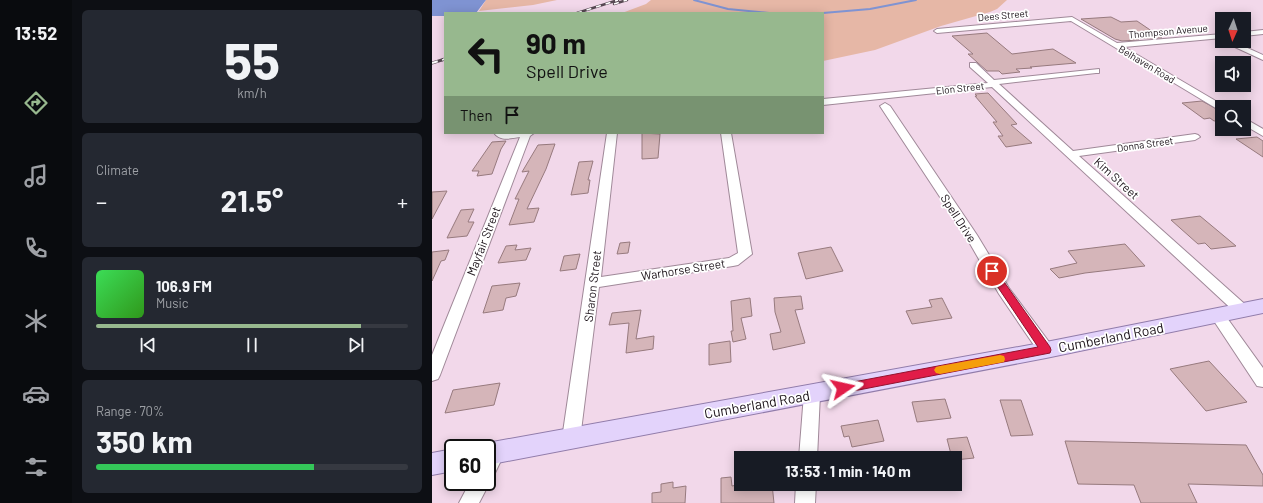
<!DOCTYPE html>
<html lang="en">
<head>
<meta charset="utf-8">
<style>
  :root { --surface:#171b24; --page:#242831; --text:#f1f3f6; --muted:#9ea1a6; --line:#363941; --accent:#97b88e }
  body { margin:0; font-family:Barlow,sans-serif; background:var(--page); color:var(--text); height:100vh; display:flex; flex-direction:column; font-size:15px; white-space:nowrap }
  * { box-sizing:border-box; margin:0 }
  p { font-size:13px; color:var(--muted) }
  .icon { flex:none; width:22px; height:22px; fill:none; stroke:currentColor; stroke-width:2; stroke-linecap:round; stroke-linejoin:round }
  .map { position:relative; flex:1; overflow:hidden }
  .side { display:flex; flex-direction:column; gap:10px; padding:10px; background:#0d0f14; width:360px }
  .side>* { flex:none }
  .banner { position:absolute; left:12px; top:12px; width:380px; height:122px; border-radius:0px; box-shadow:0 2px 10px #0003; background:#97b88e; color:#111; overflow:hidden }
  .needle { width:26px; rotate:183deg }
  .controls { position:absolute; left:783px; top:12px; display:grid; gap:8px }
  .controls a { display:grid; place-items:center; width:36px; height:36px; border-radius:0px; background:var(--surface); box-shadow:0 2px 10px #0003; font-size:20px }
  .speed { position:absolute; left:12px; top:439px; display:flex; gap:8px; font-size:20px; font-weight:700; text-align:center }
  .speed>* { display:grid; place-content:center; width:52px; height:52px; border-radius:50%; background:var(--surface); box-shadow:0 2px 10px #0003; line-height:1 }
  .speed .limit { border:2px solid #111; border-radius:6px; background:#fff; color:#111 }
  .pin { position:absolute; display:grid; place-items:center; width:34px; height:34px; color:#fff; margin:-17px; border:2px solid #fff; border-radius:50%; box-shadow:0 1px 4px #0007 }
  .me { position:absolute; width:44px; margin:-22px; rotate:79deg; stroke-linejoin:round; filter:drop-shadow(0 0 3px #0008) }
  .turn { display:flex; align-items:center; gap:14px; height:84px; padding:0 16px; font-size:18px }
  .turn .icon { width:52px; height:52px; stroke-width:2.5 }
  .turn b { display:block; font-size:28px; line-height:34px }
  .then { display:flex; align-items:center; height:38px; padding:0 16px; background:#0003; gap:8px; font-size:15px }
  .big { font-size:30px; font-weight:700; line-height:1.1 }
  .side .tile { flex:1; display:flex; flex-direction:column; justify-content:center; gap:6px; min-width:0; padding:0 14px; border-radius:6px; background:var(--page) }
  .side .dial { align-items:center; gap:0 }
  .dial b { font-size:52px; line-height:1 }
  .song { display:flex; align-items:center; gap:12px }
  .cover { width:48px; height:48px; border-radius:6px; background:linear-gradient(135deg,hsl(130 70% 55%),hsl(110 70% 35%)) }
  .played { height:4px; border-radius:2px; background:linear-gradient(90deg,var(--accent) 85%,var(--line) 85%) }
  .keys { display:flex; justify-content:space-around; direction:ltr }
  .heat { display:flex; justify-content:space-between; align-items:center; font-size:22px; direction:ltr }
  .charge { height:6px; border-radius:3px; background:linear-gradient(90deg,#34c759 70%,var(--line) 0) }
  .trip { position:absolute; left:302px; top:451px; width:228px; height:40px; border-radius:0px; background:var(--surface); box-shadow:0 2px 10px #0003; font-weight:700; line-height:40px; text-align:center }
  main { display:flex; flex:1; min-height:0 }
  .menu { display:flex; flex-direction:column; width:72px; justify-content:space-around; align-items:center; background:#090b0e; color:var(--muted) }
  .menu .icon { width:28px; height:28px }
  .menu .active { color:var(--accent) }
  .menu b { font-size:18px; color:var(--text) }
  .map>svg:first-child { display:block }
</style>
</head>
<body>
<main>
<nav class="menu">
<b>13:52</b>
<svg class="icon active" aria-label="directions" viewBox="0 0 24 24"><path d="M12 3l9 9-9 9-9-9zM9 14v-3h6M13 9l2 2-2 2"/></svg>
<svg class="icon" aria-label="music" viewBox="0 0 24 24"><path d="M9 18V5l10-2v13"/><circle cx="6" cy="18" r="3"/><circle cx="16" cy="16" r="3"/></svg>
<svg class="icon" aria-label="phone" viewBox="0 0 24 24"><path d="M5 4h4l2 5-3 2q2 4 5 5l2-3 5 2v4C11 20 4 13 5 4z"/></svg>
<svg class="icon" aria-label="climate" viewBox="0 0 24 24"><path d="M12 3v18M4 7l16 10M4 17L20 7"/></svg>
<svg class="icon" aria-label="car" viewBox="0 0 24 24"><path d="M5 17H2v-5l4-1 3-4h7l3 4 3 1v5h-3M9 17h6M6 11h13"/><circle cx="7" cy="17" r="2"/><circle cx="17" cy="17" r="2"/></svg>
<svg class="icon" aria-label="filters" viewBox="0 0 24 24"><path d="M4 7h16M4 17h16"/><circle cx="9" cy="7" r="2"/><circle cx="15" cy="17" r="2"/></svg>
</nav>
<section class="side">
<div class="tile dial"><b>55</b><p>km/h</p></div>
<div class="tile"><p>Climate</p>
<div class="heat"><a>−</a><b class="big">21.5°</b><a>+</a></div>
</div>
<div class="tile">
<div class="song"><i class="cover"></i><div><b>106.9 FM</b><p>Music</p></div></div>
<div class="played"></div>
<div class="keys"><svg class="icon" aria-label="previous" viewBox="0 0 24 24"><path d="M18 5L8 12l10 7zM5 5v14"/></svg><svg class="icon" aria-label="pause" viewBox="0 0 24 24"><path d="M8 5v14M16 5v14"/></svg><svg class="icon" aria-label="next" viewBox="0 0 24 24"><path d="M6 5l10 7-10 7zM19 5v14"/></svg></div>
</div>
<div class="tile"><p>Range · 70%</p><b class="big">350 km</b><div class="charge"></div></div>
</section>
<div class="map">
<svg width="831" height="503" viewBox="0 0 831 503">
  <rect width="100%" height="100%" fill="#f2d8ea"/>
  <path fill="#e6b7a6" d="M54,0H125L101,5L47,11Z
    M219,0H575L565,9L558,12L509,26L443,50L391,61V13H190L214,4Z"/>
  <path fill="#7f93d2" d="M0,0H54L44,13H13V16H0Z"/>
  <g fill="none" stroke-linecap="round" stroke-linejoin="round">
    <path stroke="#7f93d2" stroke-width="2" d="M262,0L296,9L337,13
      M391,13L438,9L484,0"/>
  </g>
  <path fill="#d5b5b9" stroke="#977a7e" d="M679,17L689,22L705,21L730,38H705L707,40L690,41L683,39L649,19Z
    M555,33L580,54L621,49L644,63L598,67L600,68L584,69L588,72L570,74L567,71H555L536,54H541L520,36Z
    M556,93L585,124L579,125L600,143L574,147L566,136H571L561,122H565L543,96H545L543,94Z
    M770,101L790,112V120L782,121L778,118L772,119L750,103Z
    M210,133L228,134L226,158L210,159Z
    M825,137L831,141V157L804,139Z
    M74,141L69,149L60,174L45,176L47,171H40L60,142Z
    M123,144L114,169L95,209L107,208L102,222L77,225L87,199H83L97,171L90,172L106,145Z
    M161,161L156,180H158L156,193L139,195L147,162Z
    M15,191L0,219V192Z
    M42,209L36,222H42L35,236L15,238L29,210Z
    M768,216L804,246L779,249L773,243L766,244L739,220Z
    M198,242L196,253L185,254L188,243Z
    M693,244L713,266L653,273L627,278L618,269L645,263L636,251Z
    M85,245L83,250L99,248L94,260L66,263L74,246Z
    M399,247L411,271L374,279L366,253Z
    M17,250L13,260L9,261L0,281V252Z
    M148,254L144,269L128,271L132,256Z
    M88,283L84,296L74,298L71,310L51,313L60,286Z
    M369,296L371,309L363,310L373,343L341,350L338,334L349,332L343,312L342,298Z
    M318,298L320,316L309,318L314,339L301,342L299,331H301L299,301Z
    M510,298L520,318L480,324L474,311L500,307L497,300Z
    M209,310L204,339L222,336L221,349L194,353L197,323L177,325L180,313Z
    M298,341L299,362L277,365V344Z
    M777,361L815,402L774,411L738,369Z
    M68,383L62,405L13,413L21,390Z
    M513,399L519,418L485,422L480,402Z
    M568,400H589L601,435L579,436Z
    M446,420L452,441L420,447L417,436L412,437L409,426Z
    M535,437L542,458L523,460V458H520L515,439Z
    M633,441L814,445L831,475V486L756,484L765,503H709L702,485L646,484Z
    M299,477L300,486L310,484H340L342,503H289V478Z
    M241,482V488L254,486L253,503H220V493L229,492V484Z"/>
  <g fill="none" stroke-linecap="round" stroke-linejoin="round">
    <g stroke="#a08999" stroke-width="2">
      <path id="minor" d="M640,17L685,43L790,34V38L692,47L794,107H790V111L787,110L639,21L505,33L502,31L505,29Z
        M831,30V34L812,36V32Z
        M790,41H800L831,55V60Z
        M538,63H544L562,80L667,69V73H664L567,84L641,151L763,134L766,135L768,137L763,140L647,156L816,307L818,311L816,315L811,316L806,315L560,87L391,105V99L556,83L538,67Z
        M453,103L458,106L545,235L577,288L620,346L622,350L620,354L614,356L608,354L567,294L533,235L448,106Z
        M812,118L831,129V136L812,125Z
        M62,133H102L98,136L8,375L6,379L0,381V355L88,137C78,138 69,142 62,133Z
        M175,133H185L169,277L297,258L306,253L289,133H299L320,254L306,265L301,266L167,287L148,439L145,445L139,447L133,445L130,439Z
        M785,310L790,311L831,368V387L825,386L778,315L780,311Z
        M380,387L386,389L388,394L385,458H367L372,394L374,389Z
        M64,444L71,446L73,452L62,475L56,477L58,482L47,503H27L38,482H55V451L57,446Z
        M364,484H384L383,503H363Z"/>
    </g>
    <g stroke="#917caa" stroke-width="2">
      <path id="major" d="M831,299V313L614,358L55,465V448H46L55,443L614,342Z
        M21,449V471L0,475V453Z"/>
    </g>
    <use href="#minor" fill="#fff" fill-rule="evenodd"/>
    <use href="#major" fill="#e3d3fb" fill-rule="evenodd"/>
    <g stroke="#564852" stroke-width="2.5">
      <path id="rail-far1" d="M182,4L195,0
        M145,13L186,0
        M10,60L13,59"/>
    </g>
    <g stroke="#564852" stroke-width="3">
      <path id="rail" d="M0,63L13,59"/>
    </g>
    <use href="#rail-far1" stroke="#fff" stroke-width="1.5" stroke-dasharray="5" stroke-linecap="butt"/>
    <use href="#rail" stroke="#fff" stroke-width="2" stroke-dasharray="6" stroke-linecap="butt"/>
  </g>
  <path fill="#e11d48" stroke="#92132f" d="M560,268L563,269L618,347L619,350L618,353L411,393L407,391L405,388L407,385L411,384L606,347L555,271Z"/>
  <path fill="#f59e0b" d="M568,355L572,356L573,359L572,362L508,374L504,373L502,370L504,367L508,366Z"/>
  <g text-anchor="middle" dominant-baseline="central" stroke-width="3.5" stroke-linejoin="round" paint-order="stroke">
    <g font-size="10" fill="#1b1219" stroke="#fff">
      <text transform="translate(571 15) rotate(-5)">Dees Street</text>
      <text transform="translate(736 31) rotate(-5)">Thompson Avenue</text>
      <text transform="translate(715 64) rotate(31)">Belhaven Road</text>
      <text transform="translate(528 88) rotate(-6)">Elon Street</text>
      <text transform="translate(713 144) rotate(-8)">Donna Street</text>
    </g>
    <g font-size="12" fill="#1b1219" stroke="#fff">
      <text transform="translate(685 178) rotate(42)">Kim Street</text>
      <text transform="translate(527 218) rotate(57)">Spell Drive</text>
      <text transform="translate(51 241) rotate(-69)">Mayfair Street</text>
      <text transform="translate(251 269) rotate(-9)">Warhorse Street</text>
      <text transform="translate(160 286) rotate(-83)">Sharon Street</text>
    </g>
    <g font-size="14" fill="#1b1219" stroke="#fff">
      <text transform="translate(679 337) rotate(-11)">Cumberland Road</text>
      <text transform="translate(325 404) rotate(-10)">Cumberland Road</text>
    </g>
  </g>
</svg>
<div class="controls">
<a><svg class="needle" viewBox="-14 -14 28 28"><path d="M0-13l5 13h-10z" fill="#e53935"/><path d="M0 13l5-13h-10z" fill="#9ea1a6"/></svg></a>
<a><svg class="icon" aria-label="sound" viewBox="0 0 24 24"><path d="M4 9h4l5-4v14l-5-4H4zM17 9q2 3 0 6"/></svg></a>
<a><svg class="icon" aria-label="search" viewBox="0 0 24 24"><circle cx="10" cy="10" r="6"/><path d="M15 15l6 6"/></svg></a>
</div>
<div class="speed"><div class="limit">60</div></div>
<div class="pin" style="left:560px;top:271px;background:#d93025"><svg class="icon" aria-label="arrive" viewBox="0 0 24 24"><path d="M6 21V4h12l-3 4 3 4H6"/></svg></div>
<svg class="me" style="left:411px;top:388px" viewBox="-20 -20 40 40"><path d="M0-17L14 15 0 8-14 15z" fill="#e11d48" stroke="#fff" stroke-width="4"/></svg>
<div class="trip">13:53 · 1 min · 140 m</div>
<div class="banner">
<div class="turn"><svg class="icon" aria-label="left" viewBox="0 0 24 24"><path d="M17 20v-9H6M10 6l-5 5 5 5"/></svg><div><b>90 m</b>Spell Drive</div></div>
<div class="then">Then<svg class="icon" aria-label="arrive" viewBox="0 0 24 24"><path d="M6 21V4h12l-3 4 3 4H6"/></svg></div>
</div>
</div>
</main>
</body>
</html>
